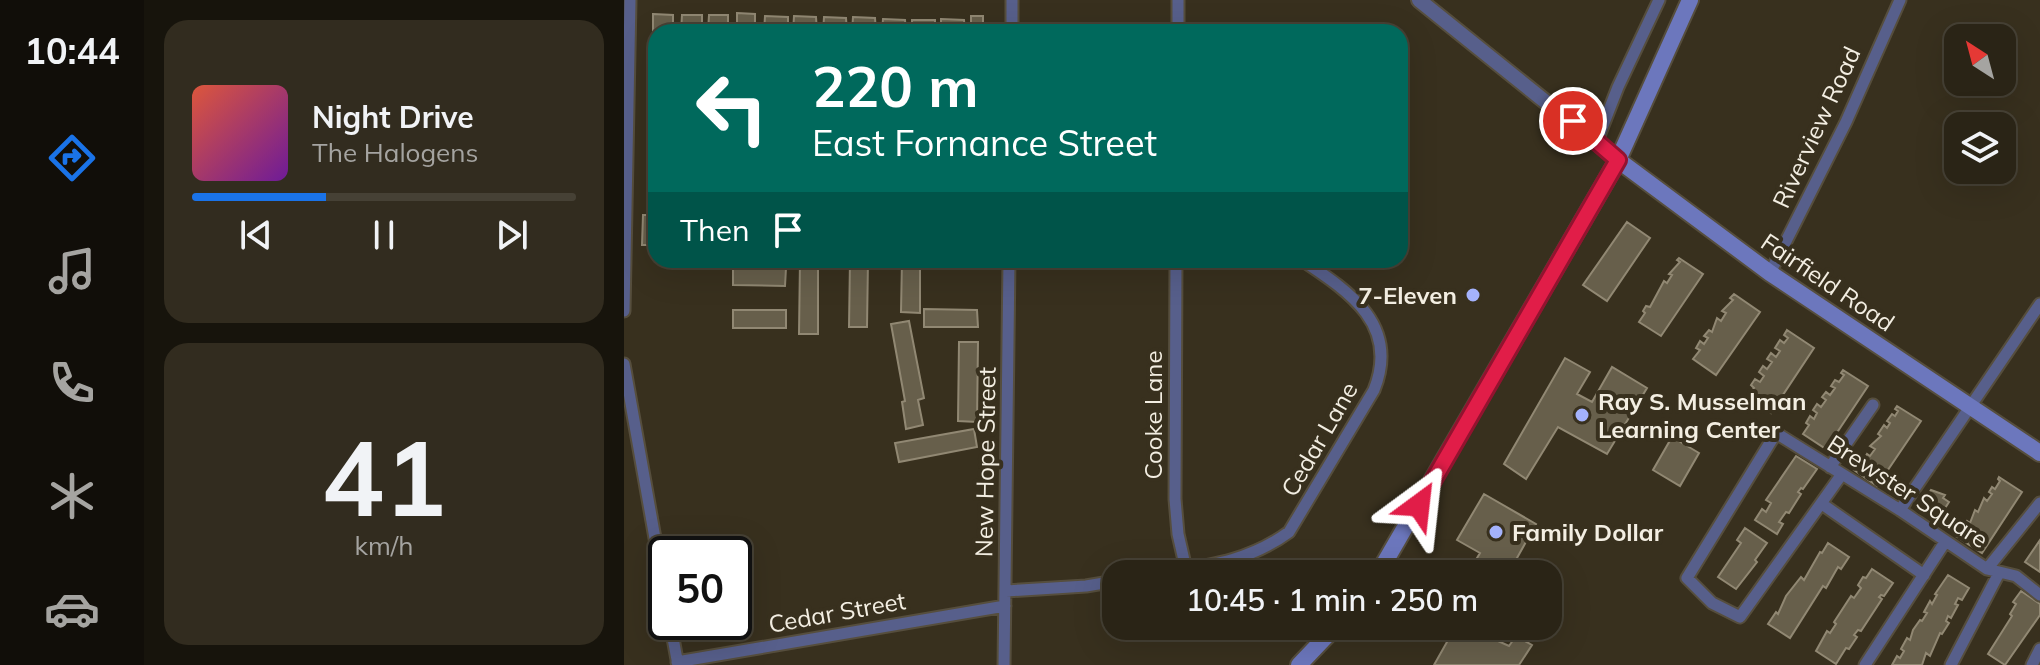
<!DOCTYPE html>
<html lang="en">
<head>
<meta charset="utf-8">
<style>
  :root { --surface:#2a2416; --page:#322c1f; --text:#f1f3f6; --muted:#a5a4a1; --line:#464135; --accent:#1a73e8 }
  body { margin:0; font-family:Mulish,sans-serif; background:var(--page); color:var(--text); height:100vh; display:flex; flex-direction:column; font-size:30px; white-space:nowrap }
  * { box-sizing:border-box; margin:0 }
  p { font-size:26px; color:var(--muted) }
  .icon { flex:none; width:44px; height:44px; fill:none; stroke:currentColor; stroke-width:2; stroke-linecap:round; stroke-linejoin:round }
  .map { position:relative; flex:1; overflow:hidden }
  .details { display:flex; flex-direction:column; gap:20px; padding:20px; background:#17140c; width:480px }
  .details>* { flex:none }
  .guide { position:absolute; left:24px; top:24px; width:760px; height:244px; border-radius:24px; box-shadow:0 8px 32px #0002,0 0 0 2px var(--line); background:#00695c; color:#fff; overflow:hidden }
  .needle { width:52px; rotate:324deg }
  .fabs { position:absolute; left:1320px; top:24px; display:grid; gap:16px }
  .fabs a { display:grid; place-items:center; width:72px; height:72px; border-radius:16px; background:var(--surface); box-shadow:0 8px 32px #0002,0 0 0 2px var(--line); font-size:40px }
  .speed { position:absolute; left:24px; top:536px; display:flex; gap:16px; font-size:40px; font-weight:700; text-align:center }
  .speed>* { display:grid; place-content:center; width:104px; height:104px; border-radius:50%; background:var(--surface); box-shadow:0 8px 32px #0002,0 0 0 2px var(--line); line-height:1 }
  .speed .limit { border:4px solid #111; border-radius:12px; background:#fff; color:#111 }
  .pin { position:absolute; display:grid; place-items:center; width:68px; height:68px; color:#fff; margin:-34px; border:4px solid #fff; border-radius:50%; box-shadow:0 2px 8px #0007 }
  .me { position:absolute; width:88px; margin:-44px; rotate:30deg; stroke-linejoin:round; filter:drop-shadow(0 0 6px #0008) }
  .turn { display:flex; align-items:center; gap:28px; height:168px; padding:0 32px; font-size:36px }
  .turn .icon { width:104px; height:104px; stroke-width:2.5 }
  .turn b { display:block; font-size:56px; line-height:68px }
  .then { display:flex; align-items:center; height:76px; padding:0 32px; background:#0003; gap:16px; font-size:30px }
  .details .card { flex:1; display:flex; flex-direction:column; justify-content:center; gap:12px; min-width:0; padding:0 28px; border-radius:24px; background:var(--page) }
  .details .dial { align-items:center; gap:0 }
  .dial b { font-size:104px; line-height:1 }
  .song { display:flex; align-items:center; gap:24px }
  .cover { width:96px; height:96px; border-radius:12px; background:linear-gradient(135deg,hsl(10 70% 55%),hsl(280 70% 35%)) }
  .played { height:8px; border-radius:4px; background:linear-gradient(90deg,var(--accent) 35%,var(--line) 35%) }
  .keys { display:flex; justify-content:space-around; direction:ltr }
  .trip { position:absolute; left:478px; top:560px; width:460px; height:80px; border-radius:24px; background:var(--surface); box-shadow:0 8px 32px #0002,0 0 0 2px var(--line); font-weight:600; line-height:80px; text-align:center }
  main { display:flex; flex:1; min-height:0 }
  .tabs { display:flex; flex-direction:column; width:144px; justify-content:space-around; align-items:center; background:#110e09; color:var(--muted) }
  .tabs .icon { width:56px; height:56px }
  .tabs .on { color:var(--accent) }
  .tabs b { font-size:36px; color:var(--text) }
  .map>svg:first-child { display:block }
</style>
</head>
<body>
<main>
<nav class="tabs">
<b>10:44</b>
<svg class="icon on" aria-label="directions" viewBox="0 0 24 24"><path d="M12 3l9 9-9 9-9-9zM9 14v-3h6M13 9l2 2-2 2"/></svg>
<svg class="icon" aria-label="music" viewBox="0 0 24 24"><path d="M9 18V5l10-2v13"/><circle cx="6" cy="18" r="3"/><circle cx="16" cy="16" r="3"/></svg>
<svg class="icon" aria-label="phone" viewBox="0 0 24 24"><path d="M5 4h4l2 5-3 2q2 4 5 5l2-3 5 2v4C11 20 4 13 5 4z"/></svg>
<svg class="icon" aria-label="climate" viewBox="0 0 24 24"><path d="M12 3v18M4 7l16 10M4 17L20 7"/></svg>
<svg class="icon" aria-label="car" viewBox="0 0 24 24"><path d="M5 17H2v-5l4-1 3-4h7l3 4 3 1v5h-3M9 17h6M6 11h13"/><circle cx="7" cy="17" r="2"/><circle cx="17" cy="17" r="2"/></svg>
</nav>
<section class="details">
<div class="card">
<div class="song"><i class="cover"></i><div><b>Night Drive</b><p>The Halogens</p></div></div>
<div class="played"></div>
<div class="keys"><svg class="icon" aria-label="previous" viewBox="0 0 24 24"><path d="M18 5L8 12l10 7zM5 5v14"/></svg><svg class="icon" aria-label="pause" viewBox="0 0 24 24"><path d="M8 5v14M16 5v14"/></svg><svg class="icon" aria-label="next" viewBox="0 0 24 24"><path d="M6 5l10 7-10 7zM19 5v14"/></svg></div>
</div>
<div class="card dial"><b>41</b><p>km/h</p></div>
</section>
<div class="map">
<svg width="1416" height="665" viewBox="0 0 1416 665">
  <rect width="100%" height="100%" fill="#38301e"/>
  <path fill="#675f4b" stroke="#918873" stroke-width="2" d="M113,13L131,14V32H113Z
    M29,14L49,15V32L29,34Z
    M58,15H78V32H57Z
    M85,15H104V32H84Z
    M141,16L164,17V32H140Z
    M170,16L192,17L193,32H169Z
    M347,16H359V32H347Z
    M200,17L222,18L223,32H199Z
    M229,17L251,18L252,32H228Z
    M259,19L281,20L282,32H258Z
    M317,19L340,20L341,32H317Z
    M288,20H311V32H288Z
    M19,215H32V245H18Z
    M1003,222L1026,238L983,301L959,285Z
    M1055,258L1079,274L1037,336L1015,322L1021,313L1019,311L1022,306L1026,307L1040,281L1043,283L1048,275L1045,274L1056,262L1053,260Z
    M176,260H194V334H175Z
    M226,260H244L243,327H225Z
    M278,260H296V313L277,312Z
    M109,267L162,268L161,286L109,285Z
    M1110,294L1136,312L1092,375L1069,359L1076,350L1072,348L1076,341L1080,344L1084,338L1080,336L1085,330L1088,332L1093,318L1097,321L1102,313L1098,311L1109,300L1106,298Z
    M300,309L353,310L354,327H300Z
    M109,310H162V328H109Z
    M285,321L300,398L294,400L299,425L282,429L278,402L281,401L267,324Z
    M1163,330L1190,348L1147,413L1124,397L1130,388L1127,385L1131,379L1136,382L1140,376L1135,372L1139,366L1143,369L1148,362L1143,359L1147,353L1152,357L1156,351L1151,348L1156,340L1160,343L1164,338L1160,335Z
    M335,342H354L353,422L334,421Z
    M941,358L966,372L953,394L968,402L988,367L1023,388L983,454L934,427L902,479L880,464Z
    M1219,370L1244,386L1202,449L1179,434L1185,425L1182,423L1186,416L1190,419L1193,413L1189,410L1193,404L1197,407L1202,400L1198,397L1202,392L1206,395L1211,388L1207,386L1211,380L1215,382L1220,375L1217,373Z
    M1273,406L1297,421L1253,486L1230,470L1234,465L1238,468L1243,461L1240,459L1243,454L1246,456L1251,449L1246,446L1257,436L1254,434L1260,425L1263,428L1266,423L1263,421L1268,414L1271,416L1274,411L1271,409Z
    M350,429L353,447L275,462L271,443Z
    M1048,437L1075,453L1056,486L1029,470Z
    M1172,456L1193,469L1179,489L1177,488L1174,492L1177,494L1165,513L1162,512L1155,522L1159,524L1153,534L1131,520L1138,509L1142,512L1147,503L1142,500Z
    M1375,477L1398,492L1358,553L1333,537L1341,531L1338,529L1343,521L1346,523L1351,510L1354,512L1360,498L1363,501L1368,494L1365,492L1368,487L1371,489L1376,481L1374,479Z
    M1307,490L1321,495L1319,498L1325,502L1314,519L1296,507Z
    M860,494L912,524L884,574H868L850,563L856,553L833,540Z
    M1121,528L1143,543L1131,560L1133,562L1112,589L1094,577L1117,543L1113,540Z
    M1416,540V572L1401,562Z
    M1204,543L1225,557L1217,569L1214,567L1202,588L1199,586L1166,638L1144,624L1152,612L1154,614L1162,596L1177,577L1180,580L1196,552L1198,553Z
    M1248,569L1269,583L1260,596L1257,595L1255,597L1258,599L1237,631L1234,630L1230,635L1233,637L1225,649L1222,648L1212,664L1192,651L1203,631L1206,633L1212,624L1210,622L1227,596L1230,598L1237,588L1234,585L1239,577L1242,578Z
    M1324,575L1345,588L1338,600L1334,598L1331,604L1334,605L1327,618L1324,616L1322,621L1325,623L1318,634L1316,633L1306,656L1302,653L1298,665H1268L1273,656L1276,658L1280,651L1277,649L1283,638L1286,640L1289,630L1296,620L1298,621L1303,613L1300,612L1306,601L1308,604L1313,595L1311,594Z
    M1397,591L1416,604V615L1381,665L1364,654L1388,616L1386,614L1392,604L1389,602Z
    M832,626H884L874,641L885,646L892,636L908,645L895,665H810Z"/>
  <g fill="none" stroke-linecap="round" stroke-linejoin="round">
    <g stroke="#564e3d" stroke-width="15">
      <path id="minor" d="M388,32V0
        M554,32V0
        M973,141L994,87L1035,0
        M552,260L551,499L554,534L562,569
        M1146,273L1222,122L1276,0
        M0,311L6,0
        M0,364L42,600
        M1206,467L1249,405
        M1218,474L1116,617L1088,603L1063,578L1152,433L1276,510L1363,569L1392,576L1416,595
        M1198,504L1300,575
        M1276,510L1416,304
        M1363,569L1416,503
        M534,574C583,566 624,562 665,532L750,390C776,325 726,292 678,260
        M382,591L462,586L492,581
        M46,622L54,665
        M53,662L381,606
        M380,665L385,260
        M1241,665L1321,542
        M1327,665L1375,573
        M1408,665L1416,649"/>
    </g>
    <g stroke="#564e3d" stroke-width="18">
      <path id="tertiary" d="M795,0L994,160"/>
    </g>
    <g stroke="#564e3d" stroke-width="20">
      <path id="secondary" d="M994,160L1146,273L1416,453
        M754,574L994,160L1066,0
        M675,665L712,626"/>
    </g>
    <use href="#minor" stroke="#575f8b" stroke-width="11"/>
    <use href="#tertiary" stroke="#575f8b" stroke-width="14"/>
    <use href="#secondary" stroke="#6c77bd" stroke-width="16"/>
  </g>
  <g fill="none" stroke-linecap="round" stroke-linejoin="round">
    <g stroke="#92132f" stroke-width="20">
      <path id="route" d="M795,505L994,160L949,121"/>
    </g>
    <use href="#route" stroke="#e11d48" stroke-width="14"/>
  </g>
  <g fill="#a4b2fc" stroke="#38301e" stroke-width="3">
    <circle cx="849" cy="295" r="8"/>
    <circle cx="958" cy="415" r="8"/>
    <circle cx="872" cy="532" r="8"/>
  </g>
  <g text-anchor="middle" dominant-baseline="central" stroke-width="8" stroke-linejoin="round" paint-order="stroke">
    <g font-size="24" fill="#f3eee2" stroke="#38301e">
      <text transform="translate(1192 127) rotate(-65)">Riverview Road</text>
      <text transform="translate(1204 282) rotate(34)">Fairfield Road</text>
      <text transform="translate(529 415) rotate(-90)">Cooke Lane</text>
      <text transform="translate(695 439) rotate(-60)">Cedar Lane</text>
      <text transform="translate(361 462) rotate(-89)">New Hope Street</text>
      <text transform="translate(1284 491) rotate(33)">Brewster Square</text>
      <text transform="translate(213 612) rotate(-10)">Cedar Street</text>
    </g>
    <g font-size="24" font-weight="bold" fill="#f3eee2" stroke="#38301e" text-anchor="start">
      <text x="833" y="295" text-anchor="end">7-Eleven</text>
      <text x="974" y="401">Ray S. Musselman<tspan x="974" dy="28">Learning Center</tspan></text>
      <text x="888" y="532">Family Dollar</text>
    </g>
  </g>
</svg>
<div class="fabs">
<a><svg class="needle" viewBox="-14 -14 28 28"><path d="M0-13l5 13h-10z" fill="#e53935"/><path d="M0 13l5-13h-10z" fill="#a5a4a1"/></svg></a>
<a><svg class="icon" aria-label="layers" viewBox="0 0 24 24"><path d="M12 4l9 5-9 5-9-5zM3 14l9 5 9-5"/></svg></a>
</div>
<div class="speed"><div class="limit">50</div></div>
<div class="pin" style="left:949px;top:121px;background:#d93025"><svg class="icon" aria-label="arrive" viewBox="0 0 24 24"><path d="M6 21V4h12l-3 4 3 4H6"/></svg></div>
<svg class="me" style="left:795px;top:505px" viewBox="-20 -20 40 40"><path d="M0-17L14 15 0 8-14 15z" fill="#e11d48" stroke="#fff" stroke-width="4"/></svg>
<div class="trip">10:45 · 1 min · 250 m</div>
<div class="guide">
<div class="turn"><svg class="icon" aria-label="left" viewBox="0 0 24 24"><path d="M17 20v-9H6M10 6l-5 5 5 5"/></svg><div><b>220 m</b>East Fornance Street</div></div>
<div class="then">Then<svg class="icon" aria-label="arrive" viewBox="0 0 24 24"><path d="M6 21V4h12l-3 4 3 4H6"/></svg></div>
</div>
</div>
</main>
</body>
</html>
